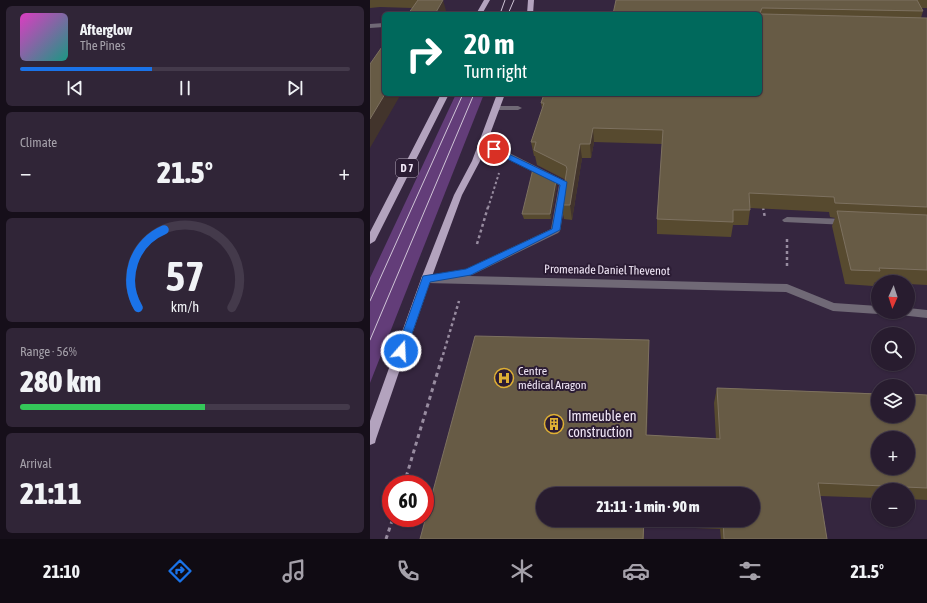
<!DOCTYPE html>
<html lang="en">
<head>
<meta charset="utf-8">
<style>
  :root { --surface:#281c2f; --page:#302537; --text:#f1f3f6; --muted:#a5a1aa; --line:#443a4b; --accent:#1a73e8 }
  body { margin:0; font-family:"Asap Condensed",sans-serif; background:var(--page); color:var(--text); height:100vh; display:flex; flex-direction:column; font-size:15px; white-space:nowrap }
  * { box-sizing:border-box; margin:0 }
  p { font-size:13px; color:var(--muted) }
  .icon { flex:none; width:22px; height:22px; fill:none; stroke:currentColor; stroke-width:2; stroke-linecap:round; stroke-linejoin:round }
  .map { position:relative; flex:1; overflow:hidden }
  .side { display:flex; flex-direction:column; gap:6px; padding:6px; background:#160f1a; width:370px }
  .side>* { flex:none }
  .hud { position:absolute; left:12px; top:12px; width:380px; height:84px; border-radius:6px; box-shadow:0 1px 3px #0004,0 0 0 1px var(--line); background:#00695c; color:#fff; overflow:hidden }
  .needle { width:26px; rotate:183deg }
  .fabs { position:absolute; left:501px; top:275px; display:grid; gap:8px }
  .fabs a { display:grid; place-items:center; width:44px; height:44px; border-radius:50%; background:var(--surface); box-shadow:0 1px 3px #0004,0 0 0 1px var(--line); font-size:20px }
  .speed { position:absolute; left:12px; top:475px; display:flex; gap:8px; font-size:20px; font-weight:700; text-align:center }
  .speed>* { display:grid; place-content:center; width:52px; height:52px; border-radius:50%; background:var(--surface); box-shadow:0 1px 3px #0004,0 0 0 1px var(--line); line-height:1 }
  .speed .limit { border:6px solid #d22; background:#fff; color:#111 }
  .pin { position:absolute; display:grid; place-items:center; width:34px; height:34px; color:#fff; margin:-17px; border:2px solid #fff; border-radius:50%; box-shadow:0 1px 4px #0007 }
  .me { position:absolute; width:44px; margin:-22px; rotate:19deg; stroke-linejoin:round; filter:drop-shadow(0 0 3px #0008) }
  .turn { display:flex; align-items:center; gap:14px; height:84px; padding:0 16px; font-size:18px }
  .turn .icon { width:52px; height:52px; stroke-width:2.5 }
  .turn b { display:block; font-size:28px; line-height:34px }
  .big { font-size:30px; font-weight:800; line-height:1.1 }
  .side .tile { flex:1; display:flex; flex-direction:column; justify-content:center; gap:6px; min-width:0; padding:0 14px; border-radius:6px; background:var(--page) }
  .side .dial { align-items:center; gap:0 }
  .dial svg { height:104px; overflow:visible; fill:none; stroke:var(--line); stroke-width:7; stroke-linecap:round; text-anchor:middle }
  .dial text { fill:var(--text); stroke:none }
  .song { display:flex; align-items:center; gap:12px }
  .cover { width:48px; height:48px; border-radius:6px; background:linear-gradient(135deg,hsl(310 70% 55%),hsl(170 70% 35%)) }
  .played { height:4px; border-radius:2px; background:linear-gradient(90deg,var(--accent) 40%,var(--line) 40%) }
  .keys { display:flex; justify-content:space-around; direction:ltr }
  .heat { display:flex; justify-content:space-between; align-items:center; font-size:22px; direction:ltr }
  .charge { height:6px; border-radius:3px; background:linear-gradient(90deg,#34c759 56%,var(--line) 0) }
  .trip { position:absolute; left:166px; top:487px; width:224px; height:40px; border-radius:20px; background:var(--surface); box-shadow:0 1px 3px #0004,0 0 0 1px var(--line); font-weight:800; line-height:40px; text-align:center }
  .tab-bar { display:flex; height:64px; justify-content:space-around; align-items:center; background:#100b13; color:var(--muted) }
  .tab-bar .icon { width:28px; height:28px }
  .tab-bar .active { color:var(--accent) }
  .tab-bar b { font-size:18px; color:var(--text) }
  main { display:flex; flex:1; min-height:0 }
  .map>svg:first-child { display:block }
</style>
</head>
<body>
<main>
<section class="side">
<div class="tile">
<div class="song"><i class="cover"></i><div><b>Afterglow</b><p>The Pines</p></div></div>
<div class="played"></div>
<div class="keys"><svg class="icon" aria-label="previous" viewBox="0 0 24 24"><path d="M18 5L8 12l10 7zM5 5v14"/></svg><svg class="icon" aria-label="pause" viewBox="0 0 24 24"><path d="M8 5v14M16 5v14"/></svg><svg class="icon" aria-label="next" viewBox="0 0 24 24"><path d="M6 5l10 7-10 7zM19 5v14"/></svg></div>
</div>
<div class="tile"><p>Climate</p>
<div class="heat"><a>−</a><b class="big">21.5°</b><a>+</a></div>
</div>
<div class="tile dial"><svg viewBox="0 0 100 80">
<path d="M14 69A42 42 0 1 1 86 69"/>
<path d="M14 69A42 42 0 0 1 34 9" stroke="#1a73e8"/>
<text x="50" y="56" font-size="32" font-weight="700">57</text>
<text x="50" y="72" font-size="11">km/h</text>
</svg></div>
<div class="tile"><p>Range · 56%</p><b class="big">280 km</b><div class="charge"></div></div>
<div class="tile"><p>Arrival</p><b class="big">21:11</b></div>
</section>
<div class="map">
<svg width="557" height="539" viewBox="0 0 557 539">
  <rect width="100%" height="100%" fill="#35263f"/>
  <path fill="#633d79" d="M86,94H114L0,383V278Z"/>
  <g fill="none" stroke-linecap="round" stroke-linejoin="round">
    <path stroke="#988ca0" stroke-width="2" stroke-dasharray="2.5 2.5" stroke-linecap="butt" d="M118,208L129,173"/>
    <path stroke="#988ca0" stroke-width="2.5" stroke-dasharray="3 3" stroke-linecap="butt" d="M393,207L395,218
      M417,239V268
      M107,244L118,207
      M73,355L89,301"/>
    <path stroke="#988ca0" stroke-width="3" stroke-dasharray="4 4" stroke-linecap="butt" d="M34,484L73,354
      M16,539L23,518"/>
    <path fill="#706976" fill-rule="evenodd" d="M123,106H148L152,108L148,110H123Z
      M110,141H116L197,182L198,184L190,231L188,233L102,275L64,282L60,281L59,278L60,275L96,269L181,229L189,185L120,150L110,145Z
      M417,217L477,219L482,222L477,225L414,222L412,220Z"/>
    <path fill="#706976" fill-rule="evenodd" d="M56,275L417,284L464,303L508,306V312H512L508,314L463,311L416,292L56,283L52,282L51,279L52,276Z
      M538,308L557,310V318L530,315L529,312H538Z"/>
    <path fill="#706976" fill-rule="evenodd" d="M14,23V27L0,28V24Z"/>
    <path fill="#b3a3be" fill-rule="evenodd" d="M114,0H120L112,14H106Z
      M158,0H164L163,14H157Z
      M71,94H79L5,241L0,244V232Z
      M127,94H135L110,161L92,195L61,279L6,439L5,443L0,445V421L51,279L84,195L102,161Z"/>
    <path stroke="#d0c5d7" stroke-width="1" d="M130,14L135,0
      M138,14L144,0
      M0,301L93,94
      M0,340L104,94"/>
  </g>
  <path fill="#574a2f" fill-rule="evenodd" d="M0,0H73L42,8L10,7L0,8Z
    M246,0H557V8H552L553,11L551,18H557V285L538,284V282H508V283L505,282L503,286L475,284L462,226L465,218L460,217L459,212L380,208V210L378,225H363L361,237L287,234V219L292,144L224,142L221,158H212L202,220L194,219L191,205L196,180L167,165L165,156H164L161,142L172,109L171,103L390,94Z
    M186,181L187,186L181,219H154L152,214Z
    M279,340L277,435L346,439L344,403L347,388L557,395V500L538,499V490H508V498L450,496L457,539H351L350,529L274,526V539H50ZM383,494V520H173Z"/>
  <path fill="#42342c" d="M73,0L77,14H65Z
    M15,94H31L0,148V119Z
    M223,128L224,142L221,158L220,144Z
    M210,144L212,158L202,220L200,205Z
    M186,181L187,186L181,219L180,214Z
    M279,340V355L276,448V435Z"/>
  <path fill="#675b45" stroke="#7d7160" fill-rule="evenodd" d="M48,0H73L65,14H38Z
    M246,0H547L553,11L392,8L390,13L392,14L557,18V207L465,203L464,197L379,193L380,210H363V222L287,219L293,130L223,128L220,144H210L200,205H191L197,169L196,166L164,150L166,142H161L174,103H171L174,94H390V14H243Z
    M14,44V94H15L0,119V64Z
    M163,169L186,181L180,214H152Z
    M467,211L557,215V270L509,268L510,271L481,270Z
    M105,336L279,340L276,435L350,439L347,388L508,394V416H538V394L557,395V488L448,483L457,539H354L353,520H383V494H173V520H274L273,539H50ZM508,438H538V468H508Z"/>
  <path fill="#1a73e8" stroke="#114b97" d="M121,148H126L197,182L190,230L101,275L60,282L36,351L35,354H27L26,351L53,276L96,269L182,229L190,185L121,151Z"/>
  <defs>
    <g id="hospital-ring" transform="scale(1)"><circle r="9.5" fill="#2b1c34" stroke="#dfb034" stroke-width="1.5"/><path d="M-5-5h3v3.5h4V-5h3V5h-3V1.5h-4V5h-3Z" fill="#dfb034"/></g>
    <g id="building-ring" transform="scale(1)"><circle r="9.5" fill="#2b1c34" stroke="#dfb034" stroke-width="1.5"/><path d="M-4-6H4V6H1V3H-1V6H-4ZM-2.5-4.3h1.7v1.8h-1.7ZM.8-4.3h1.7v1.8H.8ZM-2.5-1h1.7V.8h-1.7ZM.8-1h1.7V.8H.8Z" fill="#dfb034"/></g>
  </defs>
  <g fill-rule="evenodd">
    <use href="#hospital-ring" x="134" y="378"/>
    <use href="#building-ring" x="184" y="424"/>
  </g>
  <g text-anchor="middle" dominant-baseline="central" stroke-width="4" stroke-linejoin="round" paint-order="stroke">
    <rect fill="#2b1c34" stroke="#b6aabc" stroke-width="1" x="26" y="159" width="22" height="18" rx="3"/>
    <g font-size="11" font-weight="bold" fill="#f1e7f7">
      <text x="37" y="168">D 7</text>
    </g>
    <g font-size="12" fill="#f1e7f7" stroke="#2b1c34">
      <text transform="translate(237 270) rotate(1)">Promenade Daniel Thevenot</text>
    </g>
    <g font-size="12" fill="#f1e7f7" stroke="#2b1c34" text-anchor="start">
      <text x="148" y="371">Centre<tspan x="148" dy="14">médical Aragon</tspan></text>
    </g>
    <g font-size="14" fill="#f1e7f7" stroke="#2b1c34" text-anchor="start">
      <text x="198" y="416">Immeuble en<tspan x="198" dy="16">construction</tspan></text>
    </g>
  </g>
</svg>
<div class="fabs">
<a><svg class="needle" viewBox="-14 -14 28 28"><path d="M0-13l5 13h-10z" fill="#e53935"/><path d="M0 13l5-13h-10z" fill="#a5a1aa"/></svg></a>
<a><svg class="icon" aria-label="search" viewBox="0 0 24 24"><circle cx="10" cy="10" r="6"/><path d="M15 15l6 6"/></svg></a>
<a><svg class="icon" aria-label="layers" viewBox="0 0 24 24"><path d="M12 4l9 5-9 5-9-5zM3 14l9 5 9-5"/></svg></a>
<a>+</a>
<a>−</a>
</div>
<div class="speed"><div class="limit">60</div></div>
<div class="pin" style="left:124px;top:149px;background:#d93025"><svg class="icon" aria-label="arrive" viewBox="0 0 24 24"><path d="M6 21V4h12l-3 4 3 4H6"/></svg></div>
<svg class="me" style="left:31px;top:351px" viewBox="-20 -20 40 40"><circle r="17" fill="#1a73e8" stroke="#fff" stroke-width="3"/><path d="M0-11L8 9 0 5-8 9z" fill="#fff"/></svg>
<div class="trip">21:11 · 1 min · 90 m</div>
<div class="hud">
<div class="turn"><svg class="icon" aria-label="right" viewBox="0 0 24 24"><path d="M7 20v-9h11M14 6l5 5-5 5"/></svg><div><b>20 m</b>Turn right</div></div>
</div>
</div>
</main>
<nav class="tab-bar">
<b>21:10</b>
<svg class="icon active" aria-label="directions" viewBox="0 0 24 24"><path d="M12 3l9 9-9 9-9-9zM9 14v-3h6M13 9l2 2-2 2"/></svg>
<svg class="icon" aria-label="music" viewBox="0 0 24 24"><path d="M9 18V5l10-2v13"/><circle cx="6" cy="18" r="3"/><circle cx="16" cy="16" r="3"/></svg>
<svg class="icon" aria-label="phone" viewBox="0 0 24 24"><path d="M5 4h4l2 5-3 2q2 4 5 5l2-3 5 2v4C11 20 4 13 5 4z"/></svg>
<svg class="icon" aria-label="climate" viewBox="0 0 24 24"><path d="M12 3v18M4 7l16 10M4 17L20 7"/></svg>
<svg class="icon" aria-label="car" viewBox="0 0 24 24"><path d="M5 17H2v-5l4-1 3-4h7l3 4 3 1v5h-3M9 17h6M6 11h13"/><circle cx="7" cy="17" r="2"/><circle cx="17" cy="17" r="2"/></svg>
<svg class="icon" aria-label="filters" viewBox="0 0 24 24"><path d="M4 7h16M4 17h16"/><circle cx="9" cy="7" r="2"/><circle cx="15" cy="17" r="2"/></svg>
<b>21.5°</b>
</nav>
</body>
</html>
